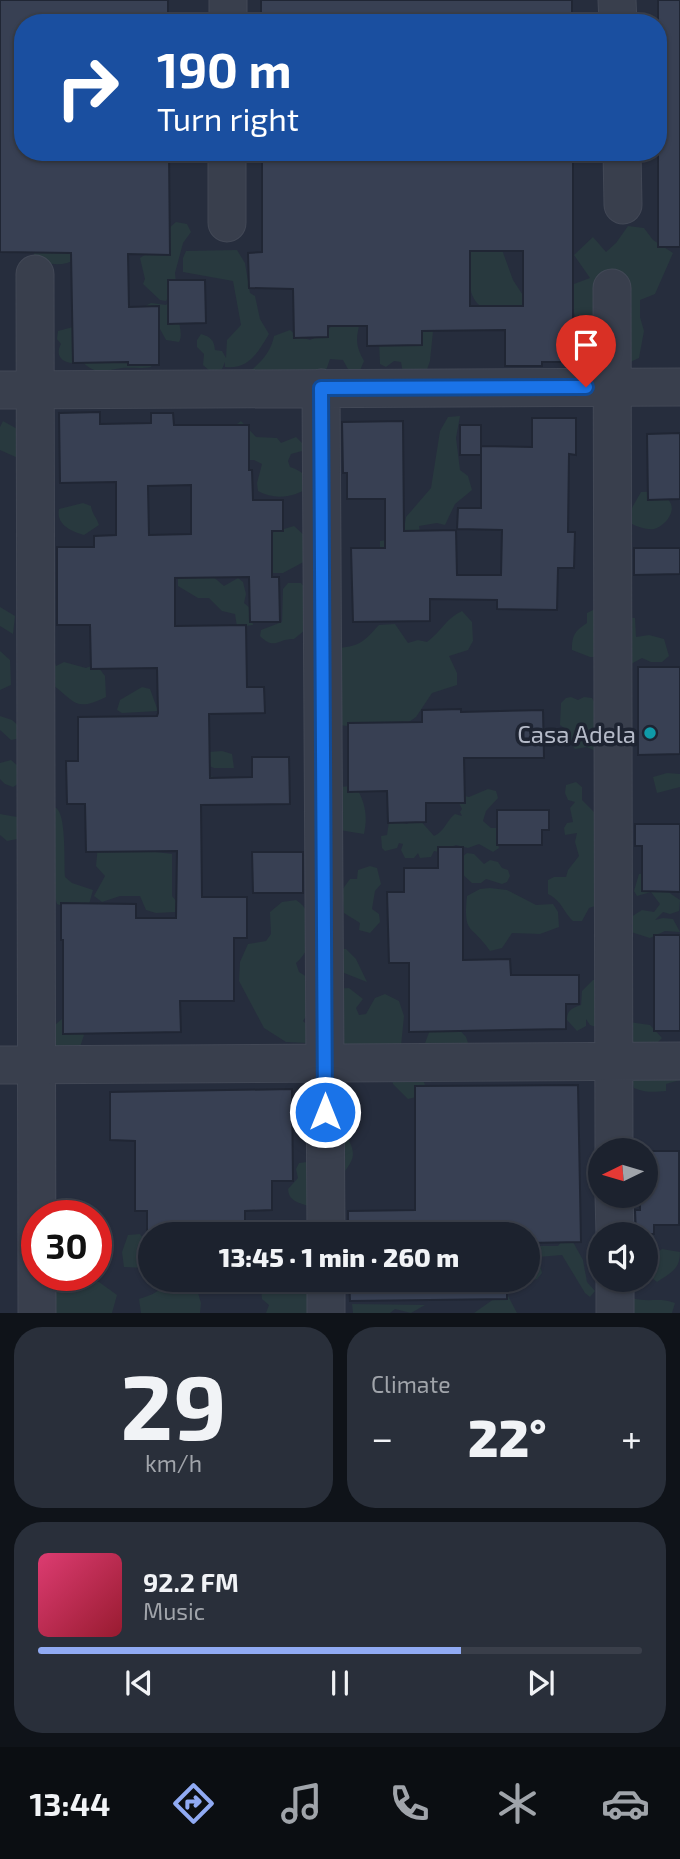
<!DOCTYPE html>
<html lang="en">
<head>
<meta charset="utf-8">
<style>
  :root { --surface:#1c222e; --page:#292f3a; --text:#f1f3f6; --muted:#a0a4aa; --line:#3a3f4a; --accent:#90aaf3 }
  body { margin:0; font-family:"Exo 2",sans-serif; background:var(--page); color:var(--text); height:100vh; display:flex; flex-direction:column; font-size:26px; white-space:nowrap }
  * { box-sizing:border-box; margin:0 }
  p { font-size:23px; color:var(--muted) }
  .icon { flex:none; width:38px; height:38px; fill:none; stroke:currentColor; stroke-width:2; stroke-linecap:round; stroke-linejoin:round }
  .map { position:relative; height:1313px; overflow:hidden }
  .side { display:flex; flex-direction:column; gap:14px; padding:14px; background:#0f1319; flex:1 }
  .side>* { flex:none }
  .banner { position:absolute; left:14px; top:14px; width:653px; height:147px; border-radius:28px; box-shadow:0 2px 5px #0004,0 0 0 2px var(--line); background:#1a4fa0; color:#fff; overflow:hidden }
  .needle { width:46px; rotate:265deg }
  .controls { position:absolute; left:588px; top:1138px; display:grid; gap:14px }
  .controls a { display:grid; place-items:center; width:70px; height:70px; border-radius:50%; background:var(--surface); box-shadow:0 2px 5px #0004,0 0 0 2px var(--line); font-size:35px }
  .speed { position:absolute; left:21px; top:1200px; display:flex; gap:14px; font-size:35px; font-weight:700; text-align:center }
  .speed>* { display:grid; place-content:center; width:91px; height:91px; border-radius:50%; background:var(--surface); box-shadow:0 2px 5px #0004,0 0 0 2px var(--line); line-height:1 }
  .speed .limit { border:10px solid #d22; background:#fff; color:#111 }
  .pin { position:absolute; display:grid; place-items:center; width:60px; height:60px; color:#fff; margin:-72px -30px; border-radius:50% 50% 50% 0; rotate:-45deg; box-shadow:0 0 7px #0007 }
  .pin .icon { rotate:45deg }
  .me { position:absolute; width:77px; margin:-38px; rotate:0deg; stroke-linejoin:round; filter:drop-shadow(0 0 5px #0008) }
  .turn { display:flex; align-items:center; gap:24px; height:147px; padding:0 28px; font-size:32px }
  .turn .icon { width:91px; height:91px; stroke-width:2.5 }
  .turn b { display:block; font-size:49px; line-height:60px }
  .big { font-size:52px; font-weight:800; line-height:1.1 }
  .side .tile { flex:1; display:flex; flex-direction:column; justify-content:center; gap:10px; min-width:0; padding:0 24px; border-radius:28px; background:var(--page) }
  .side .dial { align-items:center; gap:0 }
  .dial b { font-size:91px; line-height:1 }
  .song { display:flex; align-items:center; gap:21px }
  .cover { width:84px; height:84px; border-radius:10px; background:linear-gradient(135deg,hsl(340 70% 55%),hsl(350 70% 35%)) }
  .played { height:7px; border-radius:4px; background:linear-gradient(90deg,var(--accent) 70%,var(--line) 70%) }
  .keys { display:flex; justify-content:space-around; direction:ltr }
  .heat { display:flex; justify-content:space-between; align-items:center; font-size:38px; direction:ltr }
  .side .tiles { flex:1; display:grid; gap:14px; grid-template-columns:1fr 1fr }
  .tile:last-child { grid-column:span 2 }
  .trip { position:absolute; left:138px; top:1222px; width:402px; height:70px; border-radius:35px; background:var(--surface); box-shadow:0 2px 5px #0004,0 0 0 2px var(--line); font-weight:800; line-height:70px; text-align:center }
  .menu { display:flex; height:112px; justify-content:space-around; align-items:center; background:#0b0e12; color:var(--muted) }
  .menu .icon { width:49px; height:49px }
  .menu .active { color:var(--accent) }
  .menu b { font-size:32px; color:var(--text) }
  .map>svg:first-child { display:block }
</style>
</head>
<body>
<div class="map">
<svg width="680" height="1313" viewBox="0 0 680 1313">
  <rect width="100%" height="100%" fill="#262d3d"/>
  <path fill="#28393e" d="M176,222L187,224L191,232L183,243L175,273L176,283L166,301L160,300L143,284L145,279L140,258C156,249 162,233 176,222Z
    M628,226L644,228L653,240L673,253L655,294L640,300V317L644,331L639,358L626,364L597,355H584L570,342L567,331L576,319L566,287L590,278L574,255L593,237L606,252L616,243Z
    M70,243L76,259C64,267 46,265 34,258V253L38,249Z
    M468,246L501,247L513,280L528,303L527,315C514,313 496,313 484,308C464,299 469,264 468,246Z
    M237,250L245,263L250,293L255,296L260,319L269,334C258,352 249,370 225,367V362L222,369L211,372L203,365L204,354L197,347V340L201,334C211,337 214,340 215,350L222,351L226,358L227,340L241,325L233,281L183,272V258L186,251Z
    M172,297C174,309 185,332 179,342L166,340L160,329L146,327L141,314L145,306L151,303L166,305Z
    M361,310C360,334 351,338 364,361L358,375L349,371L343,360L330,359L324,376L246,375C259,364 271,353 274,336L290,330L297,336L310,340L325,333C333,322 348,317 361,310Z
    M434,321L430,361L424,378L403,373L401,362L394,361L386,367L380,364L379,340L418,330Z
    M73,327L154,360L151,367C140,369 132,367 122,368C102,371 94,376 79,358L73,363C61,362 55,355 61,344L57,339L58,331Z
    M460,416L456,438L460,470L468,476L472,490L455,504L445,525L437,523L419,526L421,540L380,552V541L386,540L397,530L404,529L406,517L431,488L440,431L448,417Z
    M3,421L19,430L18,458L0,450V427Z
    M241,421L256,437L277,438L281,443L296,437L303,444L302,451L291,454L288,461L290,467C302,471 307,475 309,487C294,498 274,500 258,491L257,483L262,464L254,460H244L233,427Z
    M660,491C664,495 669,499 671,504C675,514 663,527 654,529C647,530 638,527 632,524L629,513L641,492Z
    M83,503L91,506C92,514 97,518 99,525L84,535C70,531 56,524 59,509Z
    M294,526L305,536L311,558L283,573H269L264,535Z
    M210,574L224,586L238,578L243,582L246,594L244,603L250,608L253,625L237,627L235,614L222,611L209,598H198L178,586V575Z
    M288,583H301L305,588V630L294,639C278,638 275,651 260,636L261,630L282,622L283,589Z
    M0,607L15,616L13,634L0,626Z
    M593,610L600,612V657H590L572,650C572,635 575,631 587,623V613Z
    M462,611L472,622L473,641L468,650L449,656L457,673V685L432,693L416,717L396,731L338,725L339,648C361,646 364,641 379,625L395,624L408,643L418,640L427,642C441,632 446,618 462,611Z
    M627,618H635L636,637L649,635L664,639L669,656L662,662H651L642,658L631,664Z
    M0,651L10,660L11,685L0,690Z
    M53,657L56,666L64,662L86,668L96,664L105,676L106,697C76,712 75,702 53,685Z
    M142,687L150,689L158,711L122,713L117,710L120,700Z
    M571,697L578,700L584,697L592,698L603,719L602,754L587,747L575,749L569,742L568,731L560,725L561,703L566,698Z
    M0,716L12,720L23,730L21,738L11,740L0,730Z
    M222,751L232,754L234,768H214L207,765L210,776L218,778L221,785L214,795L190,760L209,752Z
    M11,760L18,766L21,782L13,787L5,784L0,779V763Z
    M667,773L680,774V787L657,793L653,777Z
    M576,782L582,787V800L598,816L595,906L589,908L582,921H573C562,910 562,901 548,894V880L554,877H566L568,870L579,856L575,842L577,833L565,835L564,828L567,823L573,822L570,808L575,802L568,800L565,793L566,785Z
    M356,786C365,803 368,815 364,834L333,829L335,787Z
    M488,789L496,791L498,798L486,811L483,821L491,828H498L501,837L497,842L499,848L493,852L479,844L468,848L456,845L439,852L434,851L431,857L420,858L418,853L414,858H405L401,850L403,844L399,843L397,848L385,851L382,848L381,836L387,835L389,822L396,821L407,824L413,818H418L434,836C445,831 446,821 455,814L462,816L460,812L462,809L459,803L464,796L469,797Z
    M49,804C52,806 56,807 58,810C66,820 64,863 65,877L72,883L93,890L88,908H68L57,904L54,895Z
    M0,814L17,817L23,823L17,839L7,841L0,835Z
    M98,845L143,846L156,852L172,854V896L176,901L175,912L156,913L146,910L140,896H120L102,902L94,896L105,876L96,866Z
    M467,853L474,854L484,864L490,860L498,862L502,868L508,870L510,876L507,882L502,884L486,879L481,883H472L461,873L462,857Z
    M370,866L377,868L381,884L375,891L372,909L379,914L380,922L370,933L359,930L360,923L344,913L342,890L350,879H357L358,870Z
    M649,873L671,894L680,900L679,911L670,914L663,912L655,920L663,918L673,919L680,932L665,931L650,938L631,932V917L642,910L654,912L660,904L651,892L637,896L634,891L639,874Z
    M490,888L507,890L536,905L553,904L558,912L559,927L540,934L512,933L502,948L490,951C471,923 463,936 467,896L480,889Z
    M296,900C318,914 315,947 296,963L299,972L312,980L309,1012L303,1021L316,1033L307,1043L286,1042L264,1028L239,981L240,962L248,944L266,941L271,934L270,912L282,902Z
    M335,948L346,949L356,959L367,982L334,969Z
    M605,979L596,1027L590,1025L586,1019V1026L577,1031L567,1020C567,1010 572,1008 581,1005L582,991L593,980Z
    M349,988L363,999L356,1008L359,1015L366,1014L375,998L385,994L399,1001L404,1016L401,1046L343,1045L334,989Z
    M72,1018L84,1035L80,1047L66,1050L52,1044L50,1029L62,1019Z
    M629,1022L650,1025L662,1038L653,1047L641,1051L631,1043Z
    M456,1026L466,1037L470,1049L422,1051L430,1030Z
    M421,1074L425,1085L420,1096L408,1099L393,1084L391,1077Z
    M680,1074V1080L666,1084V1091C654,1092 645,1093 634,1088L631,1077Z
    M343,1111L353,1112L355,1118L349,1141C356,1154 353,1160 345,1171L340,1170Z
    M315,1161L308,1206C297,1202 289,1201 288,1189L298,1178L296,1169L299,1163Z
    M302,1224L311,1234H283L288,1225Z
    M140,1234L149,1247L147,1268L124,1267L122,1252L128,1235Z
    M562,1241L573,1242L583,1260L587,1282L595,1291L590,1297L585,1293L562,1255L538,1257L542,1273L537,1279L527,1281L526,1279H528L529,1242L531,1246H558Z
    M662,1249L680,1252C680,1270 670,1273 657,1282L646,1273C646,1260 652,1256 662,1249Z
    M74,1279L99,1282L117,1295L112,1313H31L47,1286Z
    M162,1279H197L195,1283L201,1303L200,1313H141L139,1299C150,1295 163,1293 162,1279Z
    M269,1279H321L317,1313H266L269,1305L262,1299L261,1289Z
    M501,1294H507L517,1313H474Z
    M632,1298C649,1303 659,1297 675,1303L672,1313H630Z
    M352,1304L425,1305L411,1313L395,1309L390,1313H353Z"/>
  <path fill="#384053" stroke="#202634" stroke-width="2" fill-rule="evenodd" d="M0,0H168V23H23V152H169L170,255L128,254L129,307L159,306V365H128V362L73,363L71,253L0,252Z
    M261,0H572V23H261Z
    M658,0H680V247H658Z
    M262,152H573V362H542V366H505V330L422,331V345L367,346V326H328V337L294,338L293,289L249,288L248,253L262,252ZM470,251H523V306H470Z
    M168,280H205L206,323L168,324Z
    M100,412V424L151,423V413H173L174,425H249V470H252L253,500H283V531H272V577H279L280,622H250L249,577L175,578V626L246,625L247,687H264L265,713L209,714L210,778L252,777V757H289L290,804L201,805L202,897H247V938H234V1001H180L181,1032L63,1034V940H61V903L136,904V918H176L177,851L86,852L85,804H67L66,761H78V717L157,716L158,713L157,668L91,669L90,625H57V547H94V536L116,535V482L60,483L59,413ZM191,485V534L149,535L148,486Z
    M532,418H576V455L569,454L568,532H575L574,568H558L557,610L497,609V600L430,599V621L353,622L351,548H385V499H347V473H343L342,422L403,421L404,531L456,530L457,575H501L502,530L457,529L458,508H481V446L532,447Z
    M460,425H481V455H460Z
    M680,433V499L648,500L647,434Z
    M634,548H680V574L634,575Z
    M638,667H680V754L638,755Z
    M461,709V712L543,710L544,758H464L465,803H426V822L388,823L387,791L348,792V723L422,722V710Z
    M497,810H549V830H542V845H497Z
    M635,824H680V892L642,891V846H635Z
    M438,847H463V960L510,959L511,975H579V1004H566V1029L409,1032V963H389L387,892H404V868H438Z
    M252,852H303V893H253Z
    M654,935H680V1031H654Z
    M578,1085L581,1242L528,1243V1234H348V1211L415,1210V1086Z
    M292,1089L293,1181H272V1210L245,1211V1229H202V1234H147V1211H135V1141L110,1140V1092Z
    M646,1151H679V1225H654V1234H636L635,1210H640V1195H646Z
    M349,1279H507V1299L350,1301Z"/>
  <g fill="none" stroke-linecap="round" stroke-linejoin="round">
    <g stroke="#424856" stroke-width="39">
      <path id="minor" d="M617,0L618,23
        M228,23V0
        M622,152L623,205
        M227,223V152
        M35,274L37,1313
        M612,288L614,1150
        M321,388L326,1234
        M0,390L680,387
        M0,1065L680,1061
        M614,1195L615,1234
        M326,1279V1313
        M615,1279V1313"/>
    </g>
    <use href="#minor" stroke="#393f4d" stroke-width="37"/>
  </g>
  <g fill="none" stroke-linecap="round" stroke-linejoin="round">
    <g stroke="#114b97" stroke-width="18">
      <path id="route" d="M325,1112L321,388L586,387"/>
    </g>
    <use href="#route" stroke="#1a73e8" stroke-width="12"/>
  </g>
  <circle fill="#0f9aa8" stroke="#1e2432" stroke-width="2.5" cx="650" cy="733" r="7"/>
  <g text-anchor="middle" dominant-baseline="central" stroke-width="7" stroke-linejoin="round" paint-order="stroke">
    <g font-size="24" fill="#b5bac8" stroke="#1e2432" text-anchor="end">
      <text x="636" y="733">Casa Adela</text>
    </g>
  </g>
</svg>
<div class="controls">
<a><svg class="needle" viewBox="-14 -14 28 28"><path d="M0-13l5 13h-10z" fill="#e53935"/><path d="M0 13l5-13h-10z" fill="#a0a4aa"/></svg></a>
<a><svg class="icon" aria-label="sound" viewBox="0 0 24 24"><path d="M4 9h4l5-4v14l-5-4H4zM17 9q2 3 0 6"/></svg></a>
</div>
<div class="speed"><div class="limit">30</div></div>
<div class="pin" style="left:586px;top:387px;background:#d93025"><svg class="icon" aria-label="arrive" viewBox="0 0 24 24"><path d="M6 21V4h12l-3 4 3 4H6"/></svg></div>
<svg class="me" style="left:325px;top:1112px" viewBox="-20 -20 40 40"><circle r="17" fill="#1a73e8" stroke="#fff" stroke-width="3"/><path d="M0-11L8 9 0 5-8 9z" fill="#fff"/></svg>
<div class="trip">13:45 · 1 min · 260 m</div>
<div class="banner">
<div class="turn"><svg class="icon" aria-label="right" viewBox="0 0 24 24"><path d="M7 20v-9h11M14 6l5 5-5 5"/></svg><div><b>190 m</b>Turn right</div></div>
</div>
</div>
<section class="side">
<div class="tiles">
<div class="tile dial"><b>29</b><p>km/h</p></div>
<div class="tile"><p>Climate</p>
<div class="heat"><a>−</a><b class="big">22°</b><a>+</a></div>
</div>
<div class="tile">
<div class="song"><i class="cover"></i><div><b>92.2 FM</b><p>Music</p></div></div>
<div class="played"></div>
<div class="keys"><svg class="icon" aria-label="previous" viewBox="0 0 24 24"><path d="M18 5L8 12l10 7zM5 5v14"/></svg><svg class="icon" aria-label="pause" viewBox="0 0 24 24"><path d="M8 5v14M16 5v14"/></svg><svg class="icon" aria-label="next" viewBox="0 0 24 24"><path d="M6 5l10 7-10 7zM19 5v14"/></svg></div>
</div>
</div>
</section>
<nav class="menu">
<b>13:44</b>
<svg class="icon active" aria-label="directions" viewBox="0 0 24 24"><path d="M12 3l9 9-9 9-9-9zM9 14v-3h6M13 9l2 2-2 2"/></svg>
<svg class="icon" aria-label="music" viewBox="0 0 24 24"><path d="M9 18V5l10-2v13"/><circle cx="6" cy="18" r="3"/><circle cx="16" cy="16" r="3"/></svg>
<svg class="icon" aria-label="phone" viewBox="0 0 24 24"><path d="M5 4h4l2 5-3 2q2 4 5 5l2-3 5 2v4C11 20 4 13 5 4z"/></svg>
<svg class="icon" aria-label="climate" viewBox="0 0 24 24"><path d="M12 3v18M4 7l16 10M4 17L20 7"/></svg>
<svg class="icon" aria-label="car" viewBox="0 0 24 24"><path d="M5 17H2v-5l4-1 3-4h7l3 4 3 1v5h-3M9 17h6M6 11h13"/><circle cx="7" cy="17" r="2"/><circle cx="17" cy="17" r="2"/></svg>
</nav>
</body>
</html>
